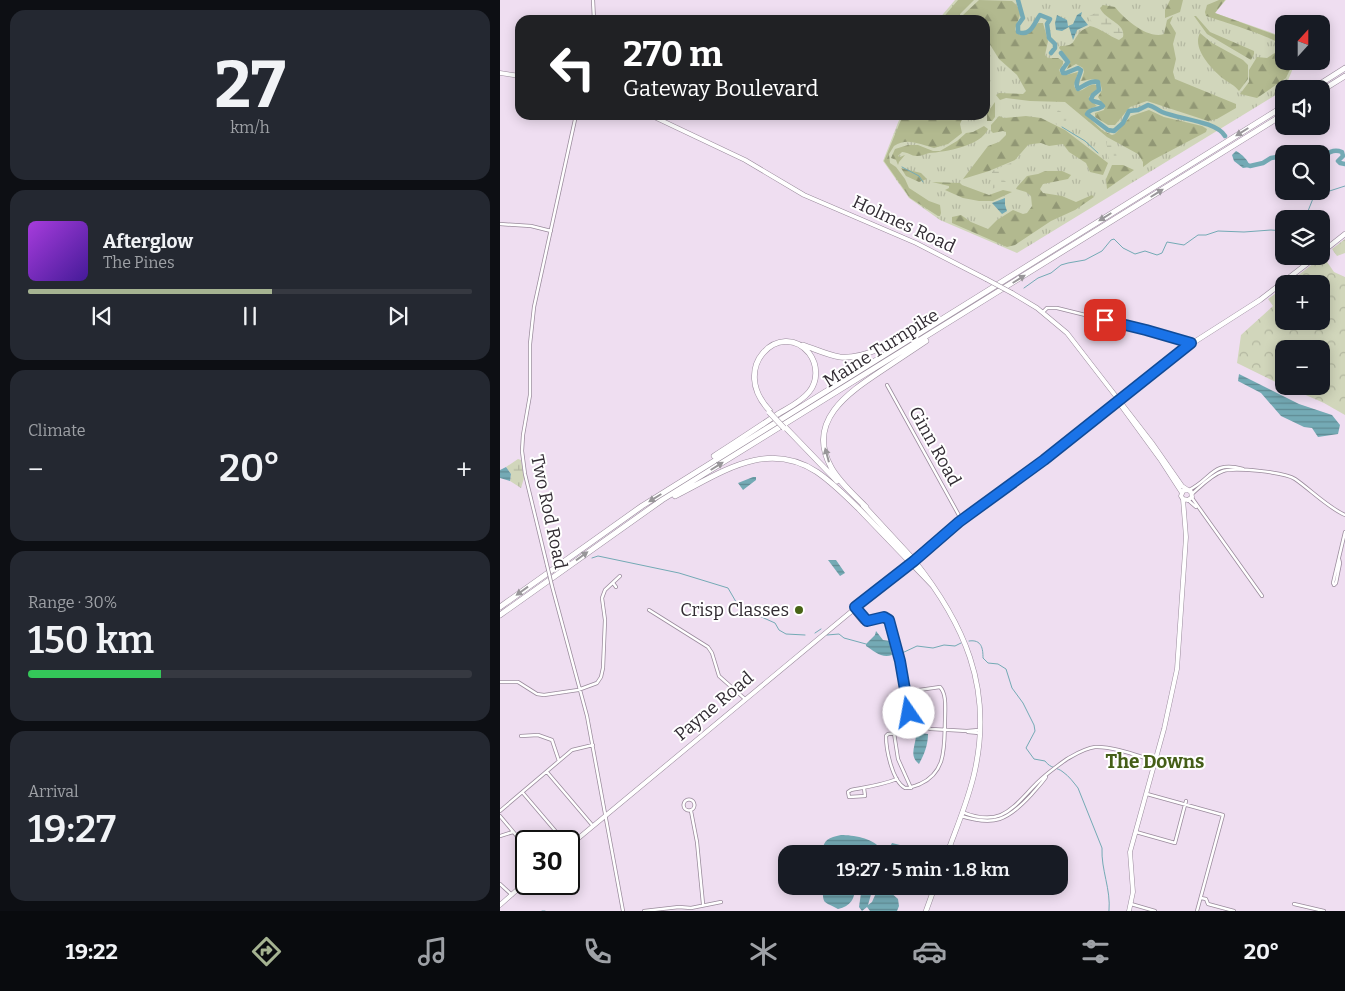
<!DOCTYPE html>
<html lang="en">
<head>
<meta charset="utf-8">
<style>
  :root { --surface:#171b24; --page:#242831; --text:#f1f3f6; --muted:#9ea1a6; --line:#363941; --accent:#a5b391 }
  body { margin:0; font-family:Bitter,serif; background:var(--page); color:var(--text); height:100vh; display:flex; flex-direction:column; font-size:19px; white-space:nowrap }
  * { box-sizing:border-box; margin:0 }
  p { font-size:16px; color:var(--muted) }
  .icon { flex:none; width:28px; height:28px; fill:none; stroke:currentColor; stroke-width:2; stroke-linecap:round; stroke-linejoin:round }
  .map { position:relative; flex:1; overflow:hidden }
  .side { display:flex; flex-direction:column; gap:10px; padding:10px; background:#0d0f14; width:500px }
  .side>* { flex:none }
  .guide { position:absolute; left:15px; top:15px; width:475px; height:105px; border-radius:15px; box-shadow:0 2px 12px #0003; background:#202124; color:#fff; overflow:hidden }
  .needle { width:32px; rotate:21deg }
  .buttons { position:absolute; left:775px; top:15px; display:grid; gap:10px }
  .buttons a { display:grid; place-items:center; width:55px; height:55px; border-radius:10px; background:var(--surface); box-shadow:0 2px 12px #0003; font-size:25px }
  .speed { position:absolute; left:15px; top:830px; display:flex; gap:10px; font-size:25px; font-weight:700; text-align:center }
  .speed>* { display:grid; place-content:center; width:65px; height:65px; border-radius:50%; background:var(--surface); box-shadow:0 2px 12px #0003; line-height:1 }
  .speed .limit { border:2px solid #111; border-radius:8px; background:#fff; color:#111 }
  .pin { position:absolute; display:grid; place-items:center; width:42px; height:42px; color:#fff; margin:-21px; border-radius:10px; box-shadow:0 2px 8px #0006 }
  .me { position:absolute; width:55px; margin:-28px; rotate:348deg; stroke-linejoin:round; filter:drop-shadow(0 0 4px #0008) }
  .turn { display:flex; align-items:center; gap:18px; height:105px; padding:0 25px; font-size:22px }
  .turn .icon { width:65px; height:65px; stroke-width:2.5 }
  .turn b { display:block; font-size:35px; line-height:42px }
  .big { font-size:38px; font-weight:600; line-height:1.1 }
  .side .widget { flex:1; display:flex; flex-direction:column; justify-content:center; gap:8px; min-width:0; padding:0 18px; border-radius:15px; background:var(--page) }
  .side .dial { align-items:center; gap:0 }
  .dial b { font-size:65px; line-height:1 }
  .song { display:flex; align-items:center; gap:15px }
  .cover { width:60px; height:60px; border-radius:8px; background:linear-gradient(135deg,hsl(280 70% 55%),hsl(260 70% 35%)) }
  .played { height:5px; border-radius:2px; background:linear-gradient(90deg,var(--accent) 55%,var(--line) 55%) }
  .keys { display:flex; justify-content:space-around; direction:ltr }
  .heat { display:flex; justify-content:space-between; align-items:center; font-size:28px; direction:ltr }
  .charge { height:8px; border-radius:4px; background:linear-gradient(90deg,#34c759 30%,var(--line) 0) }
  .trip { position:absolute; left:278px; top:845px; width:290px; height:50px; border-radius:15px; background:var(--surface); box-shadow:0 2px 12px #0003; font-weight:600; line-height:50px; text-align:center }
  .tab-bar { display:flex; height:80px; justify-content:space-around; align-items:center; background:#090b0e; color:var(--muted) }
  .tab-bar .icon { width:35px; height:35px }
  .tab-bar .on { color:var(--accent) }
  .tab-bar b { font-size:22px; color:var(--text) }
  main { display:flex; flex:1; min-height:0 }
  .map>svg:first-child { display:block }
</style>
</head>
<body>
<main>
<section class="side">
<div class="widget dial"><b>27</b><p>km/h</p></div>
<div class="widget">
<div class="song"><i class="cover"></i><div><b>Afterglow</b><p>The Pines</p></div></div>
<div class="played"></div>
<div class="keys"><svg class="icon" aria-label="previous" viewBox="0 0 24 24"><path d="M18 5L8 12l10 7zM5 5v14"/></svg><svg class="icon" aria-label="pause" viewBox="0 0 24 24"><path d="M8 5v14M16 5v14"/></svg><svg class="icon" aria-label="next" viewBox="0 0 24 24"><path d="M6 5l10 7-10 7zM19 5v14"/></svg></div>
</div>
<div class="widget"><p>Climate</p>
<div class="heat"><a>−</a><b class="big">20°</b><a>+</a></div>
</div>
<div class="widget"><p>Range · 30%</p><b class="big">150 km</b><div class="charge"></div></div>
<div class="widget"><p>Arrival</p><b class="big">19:27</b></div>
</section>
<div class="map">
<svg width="845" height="911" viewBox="0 0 845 911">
  <defs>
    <pattern id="grass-tufts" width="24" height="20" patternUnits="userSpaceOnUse" patternTransform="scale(1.25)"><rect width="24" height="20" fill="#d1d6bb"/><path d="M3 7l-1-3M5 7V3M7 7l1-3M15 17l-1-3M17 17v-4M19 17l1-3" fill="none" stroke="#b4b8a1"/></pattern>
    <pattern id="forest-firs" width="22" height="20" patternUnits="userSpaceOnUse" patternTransform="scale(1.25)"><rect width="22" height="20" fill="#b2b98f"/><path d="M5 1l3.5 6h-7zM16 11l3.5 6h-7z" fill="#919775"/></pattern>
    <pattern id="wetland-marsh" width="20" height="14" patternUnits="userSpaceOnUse" patternTransform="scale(1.25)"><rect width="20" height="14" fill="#d1d6bb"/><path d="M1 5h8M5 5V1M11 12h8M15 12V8" fill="none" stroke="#b4b8a1"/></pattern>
    <pattern id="park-crowns" width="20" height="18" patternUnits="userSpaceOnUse" patternTransform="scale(1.25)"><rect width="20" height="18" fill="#d1d6bb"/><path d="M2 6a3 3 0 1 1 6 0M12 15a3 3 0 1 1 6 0" fill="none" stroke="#b4b8a1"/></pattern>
    <pattern id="water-rules" width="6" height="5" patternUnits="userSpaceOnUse" patternTransform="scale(1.25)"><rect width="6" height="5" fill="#74aab5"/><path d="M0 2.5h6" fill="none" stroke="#608b94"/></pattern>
  </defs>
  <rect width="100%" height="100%" fill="#efdef1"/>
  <path fill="url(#grass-tufts)" d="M455,0H726L715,13L784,37V61H796L784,90L517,253L440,220L409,198L383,161L401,115H485V20H438Z"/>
  <path fill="url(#forest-firs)" d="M458,0H474L460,14L458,20H441Z
    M479,0L512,1C526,13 518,16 515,30L520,35C529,36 532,29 538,23H543L548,41L545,55L548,58H558L563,61V64L559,70L561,74L566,75L578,72L574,86L577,91C584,92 589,82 597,85L598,88C586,100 586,96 597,106L589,109L585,114L603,131L612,135L615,134L631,116L649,110L664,117L702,126L707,129L706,132L651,161L643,167V162L638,154L607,137L565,102L530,101L506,98L500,100L496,95L499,93L523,94L526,91L517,75L499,59L489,43L485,41V20H461L463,15Z
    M670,0H683L680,12L665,18V10Z
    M719,0H725L715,13L784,38V61H794L786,78L757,98L740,94L749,82V70L757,57L767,58L779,50L781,45C774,37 721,21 706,16L705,12L707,5Z
    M603,5L615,7C624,19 649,40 664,34L667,20L673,16L670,23L676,33L673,44L676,59L673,72L675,79L736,104V108L717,119L708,121L647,101L630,107L615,125H608L595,117V113L604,110L605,107L598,97L602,90L600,82L593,79L581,81L584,72L583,68L576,64L567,69L570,61L559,48L560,46C575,46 572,42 579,33C581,30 587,28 590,26C600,28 609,36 619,40L623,37C626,23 606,21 600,8Z
    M694,16H696L710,32L754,51V54L751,60L707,34Z
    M700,33L712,43L743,60L748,65V79L739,91C735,85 727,82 721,77C710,67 692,48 700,33Z
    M495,102V117L492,121H487V113Z
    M403,115H464L460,124L462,133L448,144L434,148C420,145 408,137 394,146L389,154L390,163L396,167L405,179L409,188L429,201L440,205L441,213L440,216H438L410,198L384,161Z
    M499,116L504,118L526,116L541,118L565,130L608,163L603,175L590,172L586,163L569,152L563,144L549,146L541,143L532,144L528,145L515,160L489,171L463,179L488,146L499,142L506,135V132L503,131L493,133L491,131V125Z
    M484,126L488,129C481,146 445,152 429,153C425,154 421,156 417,156C411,156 408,152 402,152L398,156L400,157L405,155L399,162L398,165L396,160L391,158L395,149L408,145H418L433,151H440L457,141L466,133L473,132Z
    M612,165H623L634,170L607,189L606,179Z
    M401,168L421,173L427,179L419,182L406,176Z
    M545,171H562L571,175L568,179L543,184L540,189L543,193L562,196L576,202L592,195L594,197L575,210L551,221L515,245L507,247L452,223V217L461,215L471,222L488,229L497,220L513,210L523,214L527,213L532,206L531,196L526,192L516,189L517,187L527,176L538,174Z
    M432,182L460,183L462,185L489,195L503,190L512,192L493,201H479L463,198L445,190L449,188V186Z"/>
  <path fill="url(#wetland-marsh)" d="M598,12L614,23L623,33L621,36C611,37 591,27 589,16Z
    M558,110L567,115L565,127L555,124L552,122Z
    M606,140H611V142L615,144L617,161H613L609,159Z
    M513,162L512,167L505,172L503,179L510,186L501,185L492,189V171Z
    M18,459L21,460L24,478L21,488L10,481L11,474L6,467Z"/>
  <path fill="url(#park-crowns)" d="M845,239V253L837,256L832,249Z
    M823,256L834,272L845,277V415L824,403L785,386H821V349H784V386L737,363L741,335L773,306L768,299L784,287V321H821V284H787Z"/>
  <path fill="url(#water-rules)" d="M582,12L581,16L588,25L577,30L573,40L569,27L562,31L556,30L555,23L557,15L567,20L568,26L573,24L577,15Z
    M736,151C742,154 749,161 750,167L743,168L734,161L732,155Z
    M505,198V205L507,211L502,214L492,203Z
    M739,374L799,404L832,415L840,425L838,434L818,437L812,428L804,427L781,416L761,393L738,381Z
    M6,467L11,474L10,481L0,478V470Z
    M253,477H256V480L243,490L238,483Z
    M328,560H336L345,573L340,576Z
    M376,631L383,640L390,641L392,655C382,659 374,651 366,646V644L375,635Z
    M421,733L428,734C428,745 424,755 419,764C409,756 415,747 416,736Z
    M341,835C353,835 372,838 380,848L378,854H323C322,840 328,838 341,835Z
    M392,843L400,845V854H386Z
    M322,886H355C355,899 351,906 338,909C322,900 324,906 322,886Z
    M362,886H378L372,891L368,905L372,902L376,893L385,895L389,891L398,899L399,906L397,911H370L367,907L362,911L359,907Z"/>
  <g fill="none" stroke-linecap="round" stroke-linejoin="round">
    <path stroke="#74aab5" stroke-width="1" d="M562,127L585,141L598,153
      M402,167L419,176L423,182
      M807,219L809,215L808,211L814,196L845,186
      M524,288L538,278L551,273L561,265L568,263L585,260L602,251L611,240L614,239L623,248L635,254L645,251L657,255L662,253L667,242L684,245L698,235H706L718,231L744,232L771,230L784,231
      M92,558L98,556L179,573L228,588L239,607L275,623L279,630L286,634L305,635
      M315,633L321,629
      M327,635L339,634L344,638L366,644
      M469,641C482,639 483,649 483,658L488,663L498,664L506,669L512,688L523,703L534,725L535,731L526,748L534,759L545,761C551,769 557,767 563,772C569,776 574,783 578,788L602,848C601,870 611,889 609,911
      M400,654L417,646L433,648L444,645L455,646L461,643
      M42,911H45"/>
    <path stroke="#74aab5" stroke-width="4.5" d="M518,0L523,18L518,25V32C531,37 534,23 540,15L550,19L547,24L549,38L555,44V48L551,53
      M561,53L568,62L562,70L563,73H566L578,68L581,70C580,77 574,82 578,89C584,86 590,80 598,82L599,90L593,95L591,99L593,101L600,103L603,106C598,111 591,107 587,114L608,130L614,131L623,123L629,111L638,110L648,105C654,106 657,110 662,112C678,119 716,121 725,136
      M797,154H800
      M784,155V164
      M745,164L750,166L763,163L771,158L777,157L785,148L787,150L785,154
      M821,170L826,167L823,160C826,152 834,149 842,152L843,156L838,161L840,163L845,164"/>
    <g stroke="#9a8b9c" stroke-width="4">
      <path id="street" d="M93,0L94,20
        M0,224L31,226L51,231
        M543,312L547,308H557L646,330L690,343
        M387,385L461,519
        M689,490C712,479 712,460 743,469
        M692,494C701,486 711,475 723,471C734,467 785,472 795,479C811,490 827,507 845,515
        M692,498L762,596
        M688,500L696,507
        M47,565L25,474L22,451L23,435L30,395V344L34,307L76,115
        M113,583L116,587
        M834,585L833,583L845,532
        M834,585L836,583L840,563L839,559
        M52,586L87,716L123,911
        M355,607L367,621
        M149,610L208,647L212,653L219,676L245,699
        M353,611L362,622L384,617L389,620L400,661L409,713L414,721L422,727L431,729L467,731L479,730
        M0,682H18L37,694L44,695L78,690L97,683L101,677L103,668L105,620L102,598L105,590L120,576
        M405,692L440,687C447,694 445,710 445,720C444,746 447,772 420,784C414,786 411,788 405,788C392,781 386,749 386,736L388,734L413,731L419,726
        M467,731L468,732L479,733
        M394,733L398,759L411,788
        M21,736L38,735L52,740L59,761
        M47,772L93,826
        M364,788L365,796L349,797L348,792L351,790C367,787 382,785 397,779
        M23,793L64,841
        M647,794L723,815L697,911
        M183.5 805a5.5 5.5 0 1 1 11 0a5.5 5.5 0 1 1-11 0Z
        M0,811L72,750L93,745
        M191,811L197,842L203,904
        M462,812C502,828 512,808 537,783C546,774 557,766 567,759C576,754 585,748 595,747C613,746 638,756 655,761
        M0,816L26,847
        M461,816C494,826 507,821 531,795C536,789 542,783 546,777
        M636,832L675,843L686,801
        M0,836L13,832
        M0,884L12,895
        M701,898L706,899L708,904L734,911
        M631,904L655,911
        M794,904L824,911
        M144,911L179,907L191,908L221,902"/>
    </g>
    <g stroke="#9a8b9c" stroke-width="5">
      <path id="secondary" d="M0,73L20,76
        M150,115L245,160L304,195L416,243L486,279
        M512,293L537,308L567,333L652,443L682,486L691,492L692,497L688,500L683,499L681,496L683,491L686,490
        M617,400L660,459L682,493
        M389,582L411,564
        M69,846L364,601L409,561
        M0,905L26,882
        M629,911L633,892L630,852L664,729L677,669L686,537L683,499"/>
    </g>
    <g stroke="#9a8b9c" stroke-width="5.5">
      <path id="primary" d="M821,253L845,234
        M432,542L409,561L433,586
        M413,559C464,623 493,687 475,770C469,799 457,826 447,854
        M411,564L455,524L544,460L688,346L760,300L817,256
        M426,911L435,886"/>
    </g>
    <g stroke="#9a8b9c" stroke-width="6">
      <path id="highway" d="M812,89L845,68
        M821,91L845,76
        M303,345C315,349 327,355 340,357C370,360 408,333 434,320
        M285,427L337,481
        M214,456C236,442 257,428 278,414C288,408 301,402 309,392C318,381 318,365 309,353C281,319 228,367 270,411
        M175,496C221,473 266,439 317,472C333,483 347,497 360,510
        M363,505L412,558
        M366,507C354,495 339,482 331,467C306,421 348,393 381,371C396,361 411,351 426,341
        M359,509L409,561
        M0,607L142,506L784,106
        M0,615L162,500L784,114"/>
    </g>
    <use href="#street" stroke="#fff" stroke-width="2.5"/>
    <use href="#secondary" stroke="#fff" stroke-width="4"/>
    <use href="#primary" stroke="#fff" stroke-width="4.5"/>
    <use href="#highway" stroke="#fff" stroke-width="5"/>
    <g stroke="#9a8b9c" stroke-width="4" stroke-linecap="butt">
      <path id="street-bridge" d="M47,565L52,586"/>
    </g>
    <g stroke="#9a8b9c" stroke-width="5" stroke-linecap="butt">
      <path id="secondary-bridge" d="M486,279L512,293"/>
    </g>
    <g stroke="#9a8b9c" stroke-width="6" stroke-linecap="butt">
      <path id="highway-bridge" d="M269,412L284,428"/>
    </g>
    <use href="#street-bridge" stroke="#fff" stroke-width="2.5"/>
    <use href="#secondary-bridge" stroke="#fff" stroke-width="4"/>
    <use href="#highway-bridge" stroke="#fff" stroke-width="5"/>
  </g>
  <defs><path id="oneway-solid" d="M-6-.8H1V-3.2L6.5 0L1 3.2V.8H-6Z" transform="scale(1.25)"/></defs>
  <g fill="#989699">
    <use href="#oneway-solid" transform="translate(742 132) rotate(148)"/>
    <use href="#oneway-solid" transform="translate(657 193) rotate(-32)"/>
    <use href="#oneway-solid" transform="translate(605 217) rotate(148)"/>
    <use href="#oneway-solid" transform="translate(519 279) rotate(-32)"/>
    <use href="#oneway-solid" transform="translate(327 455) rotate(-105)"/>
    <use href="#oneway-solid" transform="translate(217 466) rotate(-32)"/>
    <use href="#oneway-solid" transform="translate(155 498) rotate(148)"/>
    <use href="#oneway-solid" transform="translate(82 556) rotate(-36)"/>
    <use href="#oneway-solid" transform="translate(22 591) rotate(144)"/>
  </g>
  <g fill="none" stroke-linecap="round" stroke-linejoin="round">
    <g stroke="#114b97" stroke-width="12">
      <path id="route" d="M409,713L400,661L389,620L384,617L367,621L355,607L414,561L459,522L544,460L691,343L646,330L605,320"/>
    </g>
    <use href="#route" stroke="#1a73e8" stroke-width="9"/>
  </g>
  <circle fill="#486416" stroke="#fff" stroke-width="2" cx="299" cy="610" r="5"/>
  <g text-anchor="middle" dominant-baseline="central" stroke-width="4" stroke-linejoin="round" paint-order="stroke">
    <g font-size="18" fill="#322c33" stroke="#fff">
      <text transform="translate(404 224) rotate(25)">Holmes Road</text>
      <text transform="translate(381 348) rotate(-32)">Maine Turnpike</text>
      <text transform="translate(435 446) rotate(61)">Ginn Road</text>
      <text transform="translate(49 512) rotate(78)">Two Rod Road</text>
      <text transform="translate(214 706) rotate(-40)">Payne Road</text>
    </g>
    <g font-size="18" fill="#322c33" stroke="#fff" text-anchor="end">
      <text x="289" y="610">Crisp Classes</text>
    </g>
    <g font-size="19" font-weight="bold" fill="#455e18" stroke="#fff">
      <text x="655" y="761">The Downs</text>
    </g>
  </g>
</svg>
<div class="buttons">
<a><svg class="needle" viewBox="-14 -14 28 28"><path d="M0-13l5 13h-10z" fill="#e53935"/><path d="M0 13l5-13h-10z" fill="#9ea1a6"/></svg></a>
<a><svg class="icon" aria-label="sound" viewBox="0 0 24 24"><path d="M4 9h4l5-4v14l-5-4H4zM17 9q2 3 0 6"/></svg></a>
<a><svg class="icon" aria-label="search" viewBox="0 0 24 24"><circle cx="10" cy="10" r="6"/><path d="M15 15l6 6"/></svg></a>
<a><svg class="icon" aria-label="layers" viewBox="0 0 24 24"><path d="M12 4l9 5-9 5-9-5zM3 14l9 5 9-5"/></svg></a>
<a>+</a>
<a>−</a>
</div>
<div class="speed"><div class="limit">30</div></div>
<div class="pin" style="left:605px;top:320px;background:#d93025"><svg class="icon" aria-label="arrive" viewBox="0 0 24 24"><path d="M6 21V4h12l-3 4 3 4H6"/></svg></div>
<svg class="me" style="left:409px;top:713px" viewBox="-20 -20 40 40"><circle r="19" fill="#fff"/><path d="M0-13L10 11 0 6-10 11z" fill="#1a73e8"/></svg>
<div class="trip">19:27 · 5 min · 1.8 km</div>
<div class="guide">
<div class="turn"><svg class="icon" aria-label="left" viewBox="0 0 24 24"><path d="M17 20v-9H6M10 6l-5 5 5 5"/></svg><div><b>270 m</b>Gateway Boulevard</div></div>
</div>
</div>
</main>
<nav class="tab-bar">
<b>19:22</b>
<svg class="icon on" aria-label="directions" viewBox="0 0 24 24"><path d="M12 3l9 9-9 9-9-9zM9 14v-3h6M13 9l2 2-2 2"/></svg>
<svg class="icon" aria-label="music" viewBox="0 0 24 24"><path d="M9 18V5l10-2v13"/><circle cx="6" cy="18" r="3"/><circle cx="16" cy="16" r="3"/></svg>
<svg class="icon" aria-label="phone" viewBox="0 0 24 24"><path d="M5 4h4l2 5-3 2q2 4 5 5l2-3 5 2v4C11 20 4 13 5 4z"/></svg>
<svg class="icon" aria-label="climate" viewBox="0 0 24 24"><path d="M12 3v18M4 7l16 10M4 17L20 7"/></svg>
<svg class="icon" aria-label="car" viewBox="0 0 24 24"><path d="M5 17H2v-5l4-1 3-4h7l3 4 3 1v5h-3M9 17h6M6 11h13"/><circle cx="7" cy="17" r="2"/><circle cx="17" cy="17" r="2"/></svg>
<svg class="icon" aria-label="filters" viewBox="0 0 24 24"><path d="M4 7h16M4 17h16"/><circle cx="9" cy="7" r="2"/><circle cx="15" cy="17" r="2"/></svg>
<b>20°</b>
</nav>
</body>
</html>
